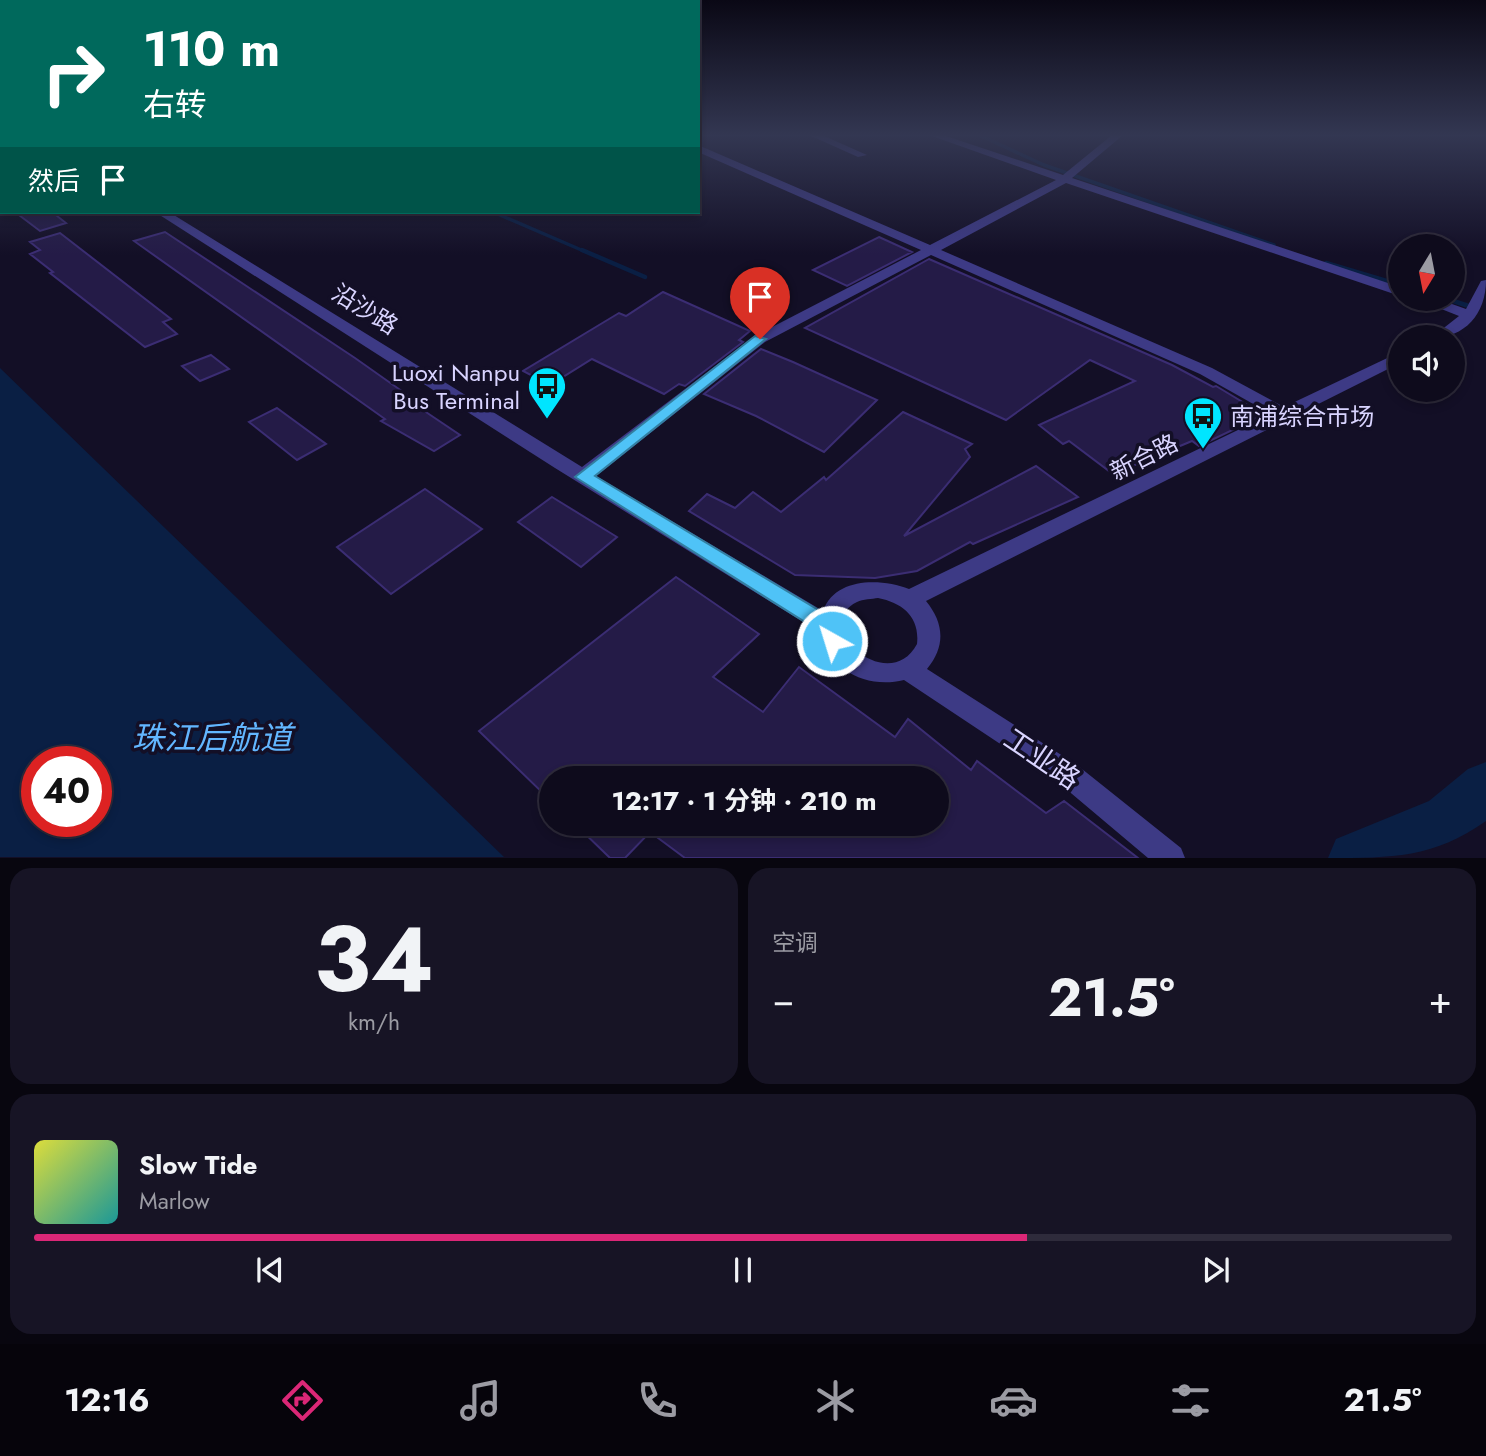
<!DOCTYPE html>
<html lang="zh">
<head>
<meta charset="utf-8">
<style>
  :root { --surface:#0e0b1c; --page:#171425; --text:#f1f3f6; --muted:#9b9ba3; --line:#2e2b3b; --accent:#db2777 }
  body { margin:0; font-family:Jost,"Noto Sans SC",sans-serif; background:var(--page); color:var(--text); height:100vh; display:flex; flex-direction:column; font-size:26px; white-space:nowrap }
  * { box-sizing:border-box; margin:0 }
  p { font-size:23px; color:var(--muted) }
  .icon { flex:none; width:38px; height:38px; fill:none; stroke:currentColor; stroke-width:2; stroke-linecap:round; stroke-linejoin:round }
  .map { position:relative; height:858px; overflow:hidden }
  .drawer { display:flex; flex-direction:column; gap:10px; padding:10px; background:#08060f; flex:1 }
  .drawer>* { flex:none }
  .guide { position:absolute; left:0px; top:0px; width:700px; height:214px; box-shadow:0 4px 10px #0003,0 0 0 2px var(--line); background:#00695c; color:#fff; overflow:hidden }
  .needle { width:46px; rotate:190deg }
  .controls { position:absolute; left:1388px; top:234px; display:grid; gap:14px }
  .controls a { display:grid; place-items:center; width:77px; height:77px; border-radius:50%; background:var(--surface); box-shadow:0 4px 10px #0003,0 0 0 2px var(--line); font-size:35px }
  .speed { position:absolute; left:21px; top:746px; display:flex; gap:14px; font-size:35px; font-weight:700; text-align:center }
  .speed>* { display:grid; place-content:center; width:91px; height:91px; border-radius:50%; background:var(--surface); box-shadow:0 4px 10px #0003,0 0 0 2px var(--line); line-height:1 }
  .speed .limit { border:10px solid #d22; background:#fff; color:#111 }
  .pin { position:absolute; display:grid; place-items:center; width:60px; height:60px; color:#fff; margin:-72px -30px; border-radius:50% 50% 50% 0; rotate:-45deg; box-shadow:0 0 7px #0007 }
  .pin .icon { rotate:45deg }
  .me { position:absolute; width:77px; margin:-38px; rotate:321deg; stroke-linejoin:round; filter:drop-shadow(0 0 5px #0008) }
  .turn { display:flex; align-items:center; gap:24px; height:147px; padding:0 28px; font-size:32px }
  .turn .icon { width:91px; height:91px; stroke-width:2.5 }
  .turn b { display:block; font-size:49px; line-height:60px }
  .then { display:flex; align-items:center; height:66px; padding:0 28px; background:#0003; gap:14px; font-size:26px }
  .big { font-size:52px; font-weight:700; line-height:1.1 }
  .drawer .card { flex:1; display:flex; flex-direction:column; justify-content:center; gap:10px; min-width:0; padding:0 24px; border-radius:21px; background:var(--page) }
  .drawer .dial { align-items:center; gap:0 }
  .dial b { font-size:91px; line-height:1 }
  .song { display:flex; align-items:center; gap:21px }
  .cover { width:84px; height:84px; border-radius:10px; background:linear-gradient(135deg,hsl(60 70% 55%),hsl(180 70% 35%)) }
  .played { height:7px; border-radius:4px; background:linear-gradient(90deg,var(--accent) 70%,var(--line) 70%) }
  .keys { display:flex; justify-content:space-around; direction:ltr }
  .heat { display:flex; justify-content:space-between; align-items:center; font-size:38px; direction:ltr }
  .drawer .tiles { flex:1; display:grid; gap:10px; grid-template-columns:1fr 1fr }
  .card:last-child { grid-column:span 2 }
  .trip { position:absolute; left:539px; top:766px; width:410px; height:70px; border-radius:35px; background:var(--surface); box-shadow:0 4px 10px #0003,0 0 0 2px var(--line); font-weight:700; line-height:70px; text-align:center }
  .tab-bar { display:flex; height:112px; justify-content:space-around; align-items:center; background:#06040b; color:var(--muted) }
  .tab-bar .icon { width:49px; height:49px }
  .tab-bar .current { color:var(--accent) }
  .tab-bar b { font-size:32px; color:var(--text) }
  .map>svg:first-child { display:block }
</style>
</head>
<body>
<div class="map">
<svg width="1486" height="858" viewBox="0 0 1486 858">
  <rect width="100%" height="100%" fill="#130f26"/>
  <path fill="#0a1f44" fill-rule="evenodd" d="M0,368L504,857H0ZM37,761H96V821H37Z"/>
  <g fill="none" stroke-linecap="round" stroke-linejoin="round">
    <path stroke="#0a1f44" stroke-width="3.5" d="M979,135L1044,165L1274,245
      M493,212L586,252"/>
    <path stroke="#0a1f44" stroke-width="4.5" d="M582,250L645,277
      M1326,263L1400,285
      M1447,299L1475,308"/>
    <path fill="#0a1f44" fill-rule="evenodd" d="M1486,762V821C1433,858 1393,858 1328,858L1336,839L1429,801L1468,769Z"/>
  </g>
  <path fill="#241b47" stroke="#3b2d73" stroke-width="2" d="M15,212H52L66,223L40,231Z
    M165,232L355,358L406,394L402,396L460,435L434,451L381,421L385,419L134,241Z
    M60,233L171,319L163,322L177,334L145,347L50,273L53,272L30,254L40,250L30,242Z
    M879,237L912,252L847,286L813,270Z
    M929,259L1172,365L1213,387L1216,386L1264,415L1199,446L1192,441L1113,474L1069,441L1063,444L1039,425L1135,381L1090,360L1006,420L805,328Z
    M663,292L750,331L739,340L743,342L685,386L679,384L664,394L592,359L550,385L523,371L619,313L626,316Z
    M761,349L793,362L877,400L824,452L756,416L704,394Z
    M211,355L229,369L200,381L182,366Z
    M277,408L326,444L297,460L249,422Z
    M903,412L972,444L965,449L970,457L904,536L1036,466L1078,497L973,544L970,542L917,571L875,578L795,575L689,511L707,494L735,508L753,492L781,512L824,477L826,480Z
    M425,489L482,529L391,594L337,547Z
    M552,497L617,537L581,567L518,522Z
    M676,577L759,634L713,677L763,712L799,667L895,737L908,719L971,770L977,761L1046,813L1064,801L1138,858H685L650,832L625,858H610L575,824H936V779H551V801L479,731Z"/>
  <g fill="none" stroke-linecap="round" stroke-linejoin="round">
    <path fill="#3d3a85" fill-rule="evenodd" d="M809,135H822L867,155L858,157Z
      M929,135H943L1063,175L1112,135H1123L1072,178L1400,287V296L1066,183L941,250L1212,368L1284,407L1400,352V363L926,601C944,623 946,646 927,669L1077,765L1181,848L1185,858H1148L1059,783L904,680C867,689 830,671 821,633L555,468L155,212H169L582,467L755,336L921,250L698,152V145L930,245L1056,180ZM931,255L1200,374L1271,414L909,589C881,578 835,577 823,611L596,476L765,342ZM878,598C903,603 920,617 917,644C889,697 808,626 857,602C863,599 872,599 878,598Z
      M1486,280C1486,314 1465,338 1431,338L1459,316L1416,299H1438L1466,309L1481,281Z"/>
  </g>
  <linearGradient id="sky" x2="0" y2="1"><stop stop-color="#0a0815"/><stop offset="0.53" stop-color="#333752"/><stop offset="1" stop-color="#333752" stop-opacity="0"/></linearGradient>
  <rect width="1486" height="255" fill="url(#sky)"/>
  <path fill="#4fc3f7" stroke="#337fa1" stroke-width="2" d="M755,336L766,339L595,476L835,620L842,641L839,647L832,650L824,647L819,631L575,477Z"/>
  <defs>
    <g id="bus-pin" transform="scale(2.0125)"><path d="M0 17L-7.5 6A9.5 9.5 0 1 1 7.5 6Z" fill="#00e5ff" stroke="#130f26"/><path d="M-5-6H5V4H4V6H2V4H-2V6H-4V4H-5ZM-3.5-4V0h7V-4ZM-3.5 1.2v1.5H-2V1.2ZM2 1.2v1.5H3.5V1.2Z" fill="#111"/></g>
  </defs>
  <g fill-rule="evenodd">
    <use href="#bus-pin" x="547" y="386"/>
    <use href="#bus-pin" x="1203" y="416"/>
  </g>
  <g text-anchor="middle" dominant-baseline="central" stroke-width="7" stroke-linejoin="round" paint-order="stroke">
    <g font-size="24" fill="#d9d4ff" stroke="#130f26">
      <text transform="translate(365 309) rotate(32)">沿沙路</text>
      <text transform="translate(1144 457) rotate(-27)">新合路</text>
    </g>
    <g font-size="24" fill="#d9d4ff" stroke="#130f26" text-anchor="end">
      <text x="520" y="372">Luoxi Nanpu<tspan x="520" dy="28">Bus Terminal</tspan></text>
      <text x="1230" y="416" text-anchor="start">南浦综合市场</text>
    </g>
    <g font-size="28" fill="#d9d4ff" stroke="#130f26">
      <text transform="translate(1042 759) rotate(34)">工业路</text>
    </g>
    <g font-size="32" font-style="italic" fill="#62b6ff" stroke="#130f26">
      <text x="212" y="738">珠江后航道</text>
    </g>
  </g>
</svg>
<div class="controls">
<a><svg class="needle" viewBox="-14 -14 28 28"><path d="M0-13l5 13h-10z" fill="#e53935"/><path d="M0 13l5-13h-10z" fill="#9b9ba3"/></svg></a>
<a><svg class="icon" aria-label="sound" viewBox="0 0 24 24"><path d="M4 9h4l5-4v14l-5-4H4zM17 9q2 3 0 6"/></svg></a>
</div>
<div class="speed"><div class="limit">40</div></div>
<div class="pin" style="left:760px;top:339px;background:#d93025"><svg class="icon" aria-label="arrive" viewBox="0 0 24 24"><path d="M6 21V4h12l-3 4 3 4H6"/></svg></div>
<svg class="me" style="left:832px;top:641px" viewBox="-20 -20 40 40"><circle r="17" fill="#4fc3f7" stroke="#fff" stroke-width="3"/><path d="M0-11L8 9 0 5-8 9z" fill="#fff"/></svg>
<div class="trip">12:17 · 1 分钟 · 210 m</div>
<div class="guide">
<div class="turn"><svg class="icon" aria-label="right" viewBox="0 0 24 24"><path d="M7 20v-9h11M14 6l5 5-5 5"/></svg><div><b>110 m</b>右转</div></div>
<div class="then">然后<svg class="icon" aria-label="arrive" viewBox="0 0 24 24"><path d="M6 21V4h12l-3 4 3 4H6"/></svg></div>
</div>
</div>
<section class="drawer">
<div class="tiles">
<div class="card dial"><b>34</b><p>km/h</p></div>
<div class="card"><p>空调</p>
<div class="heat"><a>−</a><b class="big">21.5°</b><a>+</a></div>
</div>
<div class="card">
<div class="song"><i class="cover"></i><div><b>Slow Tide</b><p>Marlow</p></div></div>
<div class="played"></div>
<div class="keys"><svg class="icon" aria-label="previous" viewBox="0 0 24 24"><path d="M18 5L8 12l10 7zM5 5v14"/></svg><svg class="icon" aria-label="pause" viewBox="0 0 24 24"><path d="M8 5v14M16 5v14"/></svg><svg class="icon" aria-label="next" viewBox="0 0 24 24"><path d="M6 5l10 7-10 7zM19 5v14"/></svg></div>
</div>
</div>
</section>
<nav class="tab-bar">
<b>12:16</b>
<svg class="icon current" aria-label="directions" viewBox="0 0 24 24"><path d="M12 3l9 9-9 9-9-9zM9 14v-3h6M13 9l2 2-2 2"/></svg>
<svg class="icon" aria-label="music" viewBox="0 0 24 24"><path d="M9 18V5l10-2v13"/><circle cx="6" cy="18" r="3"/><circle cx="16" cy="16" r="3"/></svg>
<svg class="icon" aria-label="phone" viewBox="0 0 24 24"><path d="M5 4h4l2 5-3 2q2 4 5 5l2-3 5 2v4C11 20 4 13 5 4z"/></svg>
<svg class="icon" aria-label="climate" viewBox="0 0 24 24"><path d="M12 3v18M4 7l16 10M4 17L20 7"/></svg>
<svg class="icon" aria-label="car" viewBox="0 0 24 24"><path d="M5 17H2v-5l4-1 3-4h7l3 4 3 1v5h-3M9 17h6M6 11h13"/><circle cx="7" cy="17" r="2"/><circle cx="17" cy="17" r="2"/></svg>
<svg class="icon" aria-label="filters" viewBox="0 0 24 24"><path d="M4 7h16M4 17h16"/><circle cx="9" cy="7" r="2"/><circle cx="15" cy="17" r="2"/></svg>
<b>21.5°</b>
</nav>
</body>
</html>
